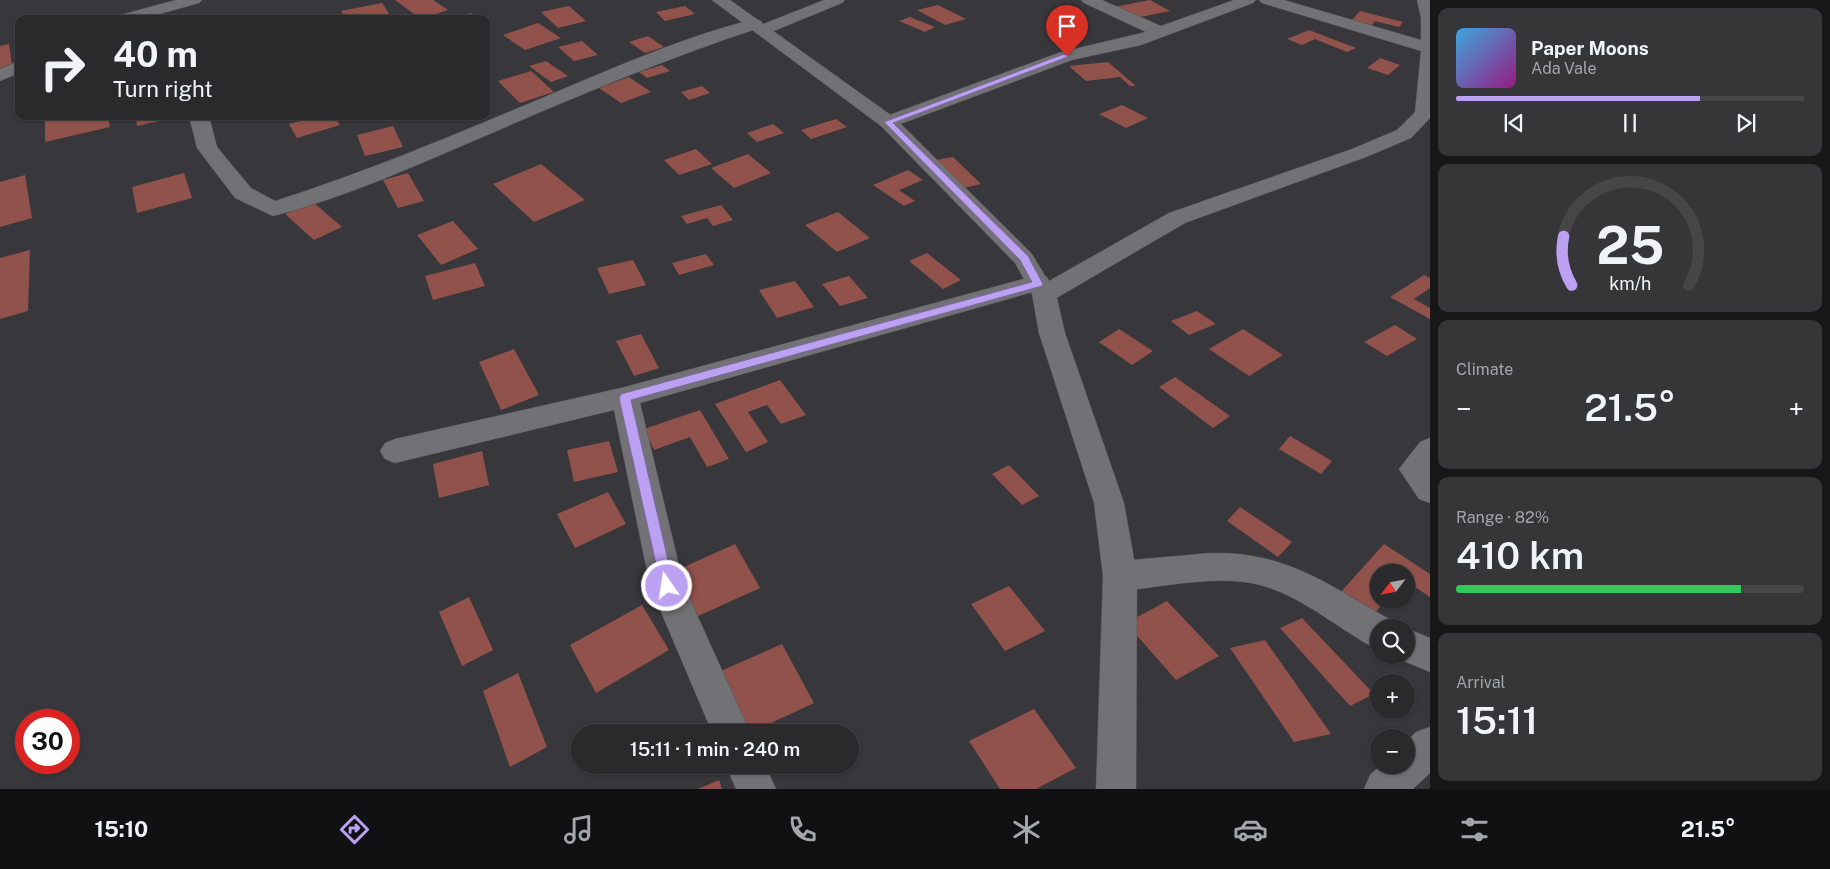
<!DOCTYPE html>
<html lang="en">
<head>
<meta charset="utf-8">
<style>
  :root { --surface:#2a292c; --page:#363538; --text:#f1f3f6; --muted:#a5a6a9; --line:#464548; --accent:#bca0f2 }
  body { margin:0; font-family:"Public Sans",sans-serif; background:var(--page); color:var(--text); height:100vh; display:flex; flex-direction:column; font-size:19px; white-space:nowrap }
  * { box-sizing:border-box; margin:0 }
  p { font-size:16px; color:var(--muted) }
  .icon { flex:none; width:28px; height:28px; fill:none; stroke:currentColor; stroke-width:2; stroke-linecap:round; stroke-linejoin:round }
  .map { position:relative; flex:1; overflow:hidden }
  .sheet { display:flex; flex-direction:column; gap:8px; padding:8px; background:#171718; width:400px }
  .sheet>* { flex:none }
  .guide { position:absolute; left:15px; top:15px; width:475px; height:105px; border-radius:10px; box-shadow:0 1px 4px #0004,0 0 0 1px var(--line); background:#2a292c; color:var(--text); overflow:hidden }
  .needle { width:32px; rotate:238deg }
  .tools { position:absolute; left:1370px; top:564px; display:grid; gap:10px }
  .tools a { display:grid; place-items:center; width:45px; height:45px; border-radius:50%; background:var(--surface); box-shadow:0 1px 4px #0004,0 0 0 1px var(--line); font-size:25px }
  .speed { position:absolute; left:15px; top:709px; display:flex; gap:10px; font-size:25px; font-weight:700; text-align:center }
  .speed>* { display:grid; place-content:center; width:65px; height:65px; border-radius:50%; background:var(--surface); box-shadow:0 1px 4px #0004,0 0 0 1px var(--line); line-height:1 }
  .speed .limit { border:8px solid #d22; background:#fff; color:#111 }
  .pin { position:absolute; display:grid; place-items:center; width:42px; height:42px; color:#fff; margin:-51px -21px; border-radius:50% 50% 50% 0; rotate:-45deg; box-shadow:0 0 5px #0007 }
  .pin .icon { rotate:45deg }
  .me { position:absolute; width:55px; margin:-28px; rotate:347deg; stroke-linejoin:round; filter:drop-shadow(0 0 4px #0008) }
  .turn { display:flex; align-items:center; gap:18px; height:105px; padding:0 15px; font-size:22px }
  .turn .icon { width:65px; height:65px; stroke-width:2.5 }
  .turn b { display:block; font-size:35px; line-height:42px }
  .big { font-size:38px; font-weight:600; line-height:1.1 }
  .sheet .widget { flex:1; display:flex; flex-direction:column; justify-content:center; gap:8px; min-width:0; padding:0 18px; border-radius:10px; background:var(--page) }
  .sheet .dial { align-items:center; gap:0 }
  .dial svg { height:130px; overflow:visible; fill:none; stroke:var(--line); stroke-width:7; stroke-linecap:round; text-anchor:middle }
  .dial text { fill:var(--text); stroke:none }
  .song { display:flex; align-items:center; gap:15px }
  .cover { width:60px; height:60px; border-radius:8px; background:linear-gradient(135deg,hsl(200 70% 55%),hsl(310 70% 35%)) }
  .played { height:5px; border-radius:2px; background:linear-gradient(90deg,var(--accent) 70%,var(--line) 70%) }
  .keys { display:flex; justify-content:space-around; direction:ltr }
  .heat { display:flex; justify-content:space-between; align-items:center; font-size:28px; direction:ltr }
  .charge { height:8px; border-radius:4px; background:linear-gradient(90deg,#34c759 82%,var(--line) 0) }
  .trip { position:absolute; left:571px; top:724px; width:288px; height:50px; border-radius:25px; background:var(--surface); box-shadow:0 1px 4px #0004,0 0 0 1px var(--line); font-weight:600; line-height:50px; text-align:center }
  .tab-bar { display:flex; height:80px; justify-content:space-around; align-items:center; background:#111012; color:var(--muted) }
  .tab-bar .icon { width:35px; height:35px }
  .tab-bar .current { color:var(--accent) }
  .tab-bar b { font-size:22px; color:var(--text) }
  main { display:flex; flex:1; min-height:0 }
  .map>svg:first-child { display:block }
</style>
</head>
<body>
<main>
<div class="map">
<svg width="1430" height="789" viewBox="0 0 1430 789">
  <rect width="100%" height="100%" fill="#38373b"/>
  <path fill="#92524c" d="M395,0H433L448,10L421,19Z
    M1150,0L1170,11L1136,18L1114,7Z
    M382,3L390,15L373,19H345L341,11Z
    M938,5L966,19L945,25L917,10Z
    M569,6L586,21L558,28L541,12Z
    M685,6L695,14L665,21L656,12Z
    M1360,11L1403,22L1399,27L1375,21L1371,26L1351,21Z
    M471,13L477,19H449V18Z
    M910,17L935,27L925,32L899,21Z
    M538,23L561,38L525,50L503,35Z
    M1309,30L1356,48L1347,52L1315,39L1302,45L1287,39Z
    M648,36L664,47L645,53L629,42Z
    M582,41L598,55L574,61L558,47Z
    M9,44L12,65L0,68V46Z
    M1380,58L1400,65L1388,75L1367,68Z
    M546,61L568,76L551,82L529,66Z
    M1108,62L1136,86H1130L1120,77L1086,81L1069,66Z
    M662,65L670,71L647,78L639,72Z
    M531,71L554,92L520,103L498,81Z
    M629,77L651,92L621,103L599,88Z
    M702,86L710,93L689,100L681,92Z
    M1122,105L1148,118L1126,128L1099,114Z
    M45,116H108L110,127L45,142Z
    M136,116H177V117L137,126Z
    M319,116H334L340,125L297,138L289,124Z
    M836,119L847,127L811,139L801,130Z
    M773,124L784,133L757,142L747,133Z
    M393,126L403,147L365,156L357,135Z
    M696,149L712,164L679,175L664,160Z
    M748,154L771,173L734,188L711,168Z
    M953,157L981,184L964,188L936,160Z
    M541,164L585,200L534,222L493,184Z
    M908,170L923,180L899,190L915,201L904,206L873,185Z
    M184,173L192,198L137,213L132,187Z
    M408,173L424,201L398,208L383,180Z
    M25,175L32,218L0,227V182Z
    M313,202L342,227L314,240L285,214Z
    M721,205L733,220L713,226L707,218L687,224L681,216Z
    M838,212L870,238L837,252L805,225Z
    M453,221L478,249L441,265L417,235Z
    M30,250L28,311L0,319V258Z
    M927,253L961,280L943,289L909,261Z
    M706,254L714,265L679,275L672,263Z
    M633,260L646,285L609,294L597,268Z
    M475,263L485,286L433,300L425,276Z
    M1424,275L1430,278V288L1414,299L1430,308V319L1390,297Z
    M849,276L868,298L840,306L822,284Z
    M795,281L814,307L777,318L759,290Z
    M1197,311L1216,324L1189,335L1171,321Z
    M1395,325L1417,339L1387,356L1364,342Z
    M1119,329L1153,351L1132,365L1099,342Z
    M1243,329L1283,355L1249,376L1209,349Z
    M641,334L659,368L634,376L616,341Z
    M514,349L539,395L501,410L479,362Z
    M1175,377L1230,416L1213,428L1159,387Z
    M780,380L806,415L781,424L767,405L748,412L768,442L746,452L715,404Z
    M700,410L729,459L707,467L690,437L654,450L644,429Z
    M1290,436L1332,461L1321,474L1279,449Z
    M609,441L618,472L574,482L567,450Z
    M482,451L489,485L439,498L433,464Z
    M1009,465L1039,496L1022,505L992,474Z
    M608,492L626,524L575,548L557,514Z
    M1240,507L1292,542L1278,557L1227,521Z
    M735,544L760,588L698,616L675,571Z
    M1384,544L1430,574V597L1406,581V572H1379V600H1386L1371,617L1339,594Z
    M1009,586L1045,631L1005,651L971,604Z
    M469,597L493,650L462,666L439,612Z
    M1167,601L1219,656L1176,680L1126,623Z
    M642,605L669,650L596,693L570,645Z
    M1302,618L1374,694L1350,706L1280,628Z
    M1265,640L1331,734L1294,742L1230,648Z
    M782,644L814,703L752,732H742L714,674Z
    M518,673L547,747L510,767L483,691Z
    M1034,709L1076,768L1036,789H1000L969,741Z
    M719,780L722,789H698Z"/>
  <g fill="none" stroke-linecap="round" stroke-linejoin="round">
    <g stroke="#535356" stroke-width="1">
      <path id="street" d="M176,0H202L199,3L142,19H115L117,16Z
        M824,0H845L842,3L769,33H757L756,29C666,59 579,95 492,133C421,163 348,197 273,216L235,198L197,148L190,120L193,116H212L210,120L217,147L251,188L275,201C366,172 454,135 542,98C611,69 682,37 755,19L761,21L763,24Z
        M1081,0H1102L1161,26L1234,0H1256L1253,3L1141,45L1072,60L895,126H881L878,122L881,118L1061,52L1146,32L1084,3Z
        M1259,0H1284L1421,40V18L1417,0H1430V118L1411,138L1366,157L1185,223L1053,300L1044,302L1035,300L1033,292L640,403L684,586L750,732H712L650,586L614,410L395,463L385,459L380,451L385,443L395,439L625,387L1038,275L1047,277L1049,281L1169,213L1352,149L1397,130L1415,112L1421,51L1262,3Z
        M19,61V73L0,81V69Z
        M1430,438V503L1419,499L1399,469L1420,442Z
        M1211,553C1286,551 1330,586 1391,620L1394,628H1379V648L1367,644C1333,624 1298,595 1260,585C1219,574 1163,587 1120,591L1108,586L1103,576L1108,566L1120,561Z
        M1406,628L1430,638V672L1394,657L1393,655H1406Z
        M1430,727V773L1413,789H1364L1370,775L1381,765H1406V742L1416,732Z
        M726,765H765L776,789H736Z"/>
    </g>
    <g stroke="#535356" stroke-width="1">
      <path id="secondary" d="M712,0H730L895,118L1032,254L1056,294L1065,333L1124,503L1137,576L1136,789H1096L1103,576L1094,503L1039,333L1032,294L1015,263L881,126Z"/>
    </g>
    <use href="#street" fill="#727175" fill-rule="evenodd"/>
    <use href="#secondary" fill="#727175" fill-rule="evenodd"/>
  </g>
  <path fill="#bca0f2" stroke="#7a689d" d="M1064,54L1070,56L893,123L1028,256L1043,284L1042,286L631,400L674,586L672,591L667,593L662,591L619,398L621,394L1032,282L1020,260L884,122Z"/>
</svg>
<div class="tools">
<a><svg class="needle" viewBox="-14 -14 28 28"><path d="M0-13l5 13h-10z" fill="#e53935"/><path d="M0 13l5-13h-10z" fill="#a5a6a9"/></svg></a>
<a><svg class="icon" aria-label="search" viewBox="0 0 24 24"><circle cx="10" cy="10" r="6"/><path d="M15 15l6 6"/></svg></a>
<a>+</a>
<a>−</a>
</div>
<div class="speed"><div class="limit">30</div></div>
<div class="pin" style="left:1067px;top:56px;background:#d93025"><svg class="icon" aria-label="arrive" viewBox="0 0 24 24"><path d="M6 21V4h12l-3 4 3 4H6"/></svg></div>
<svg class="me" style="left:667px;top:586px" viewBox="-20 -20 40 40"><circle r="17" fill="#bca0f2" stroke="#fff" stroke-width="3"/><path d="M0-11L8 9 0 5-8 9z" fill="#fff"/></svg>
<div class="trip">15:11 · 1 min · 240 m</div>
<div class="guide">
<div class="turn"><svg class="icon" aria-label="right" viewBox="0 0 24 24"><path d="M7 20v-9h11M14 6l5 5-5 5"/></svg><div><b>40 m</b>Turn right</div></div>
</div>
</div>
<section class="sheet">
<div class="widget">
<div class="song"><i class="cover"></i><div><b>Paper Moons</b><p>Ada Vale</p></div></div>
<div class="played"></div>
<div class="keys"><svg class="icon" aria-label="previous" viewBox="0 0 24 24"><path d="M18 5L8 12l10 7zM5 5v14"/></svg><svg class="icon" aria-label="pause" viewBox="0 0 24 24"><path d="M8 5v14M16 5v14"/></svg><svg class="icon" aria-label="next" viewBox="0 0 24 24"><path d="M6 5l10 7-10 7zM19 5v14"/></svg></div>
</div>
<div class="widget dial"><svg viewBox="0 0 100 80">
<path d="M14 69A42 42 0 1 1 86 69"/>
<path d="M14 69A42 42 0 0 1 9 39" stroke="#bca0f2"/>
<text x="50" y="56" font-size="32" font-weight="700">25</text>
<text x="50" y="72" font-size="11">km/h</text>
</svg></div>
<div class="widget"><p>Climate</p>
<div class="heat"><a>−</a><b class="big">21.5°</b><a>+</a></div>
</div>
<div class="widget"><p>Range · 82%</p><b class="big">410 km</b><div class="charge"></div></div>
<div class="widget"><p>Arrival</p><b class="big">15:11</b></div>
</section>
</main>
<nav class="tab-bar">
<b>15:10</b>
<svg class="icon current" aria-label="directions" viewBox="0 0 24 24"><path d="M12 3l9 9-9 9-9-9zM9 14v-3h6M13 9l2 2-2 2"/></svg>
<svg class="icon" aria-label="music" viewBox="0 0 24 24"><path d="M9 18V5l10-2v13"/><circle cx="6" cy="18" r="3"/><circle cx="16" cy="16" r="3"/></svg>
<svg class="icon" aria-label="phone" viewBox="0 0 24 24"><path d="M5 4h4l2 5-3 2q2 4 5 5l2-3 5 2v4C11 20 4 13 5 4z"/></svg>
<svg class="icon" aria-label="climate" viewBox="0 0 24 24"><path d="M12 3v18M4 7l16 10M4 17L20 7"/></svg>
<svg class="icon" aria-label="car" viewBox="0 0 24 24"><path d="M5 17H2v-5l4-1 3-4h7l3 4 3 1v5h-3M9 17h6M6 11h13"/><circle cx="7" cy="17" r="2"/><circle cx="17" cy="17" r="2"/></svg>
<svg class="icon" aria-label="filters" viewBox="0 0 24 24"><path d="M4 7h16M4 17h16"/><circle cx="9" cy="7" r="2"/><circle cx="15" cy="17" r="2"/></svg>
<b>21.5°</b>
</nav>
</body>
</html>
